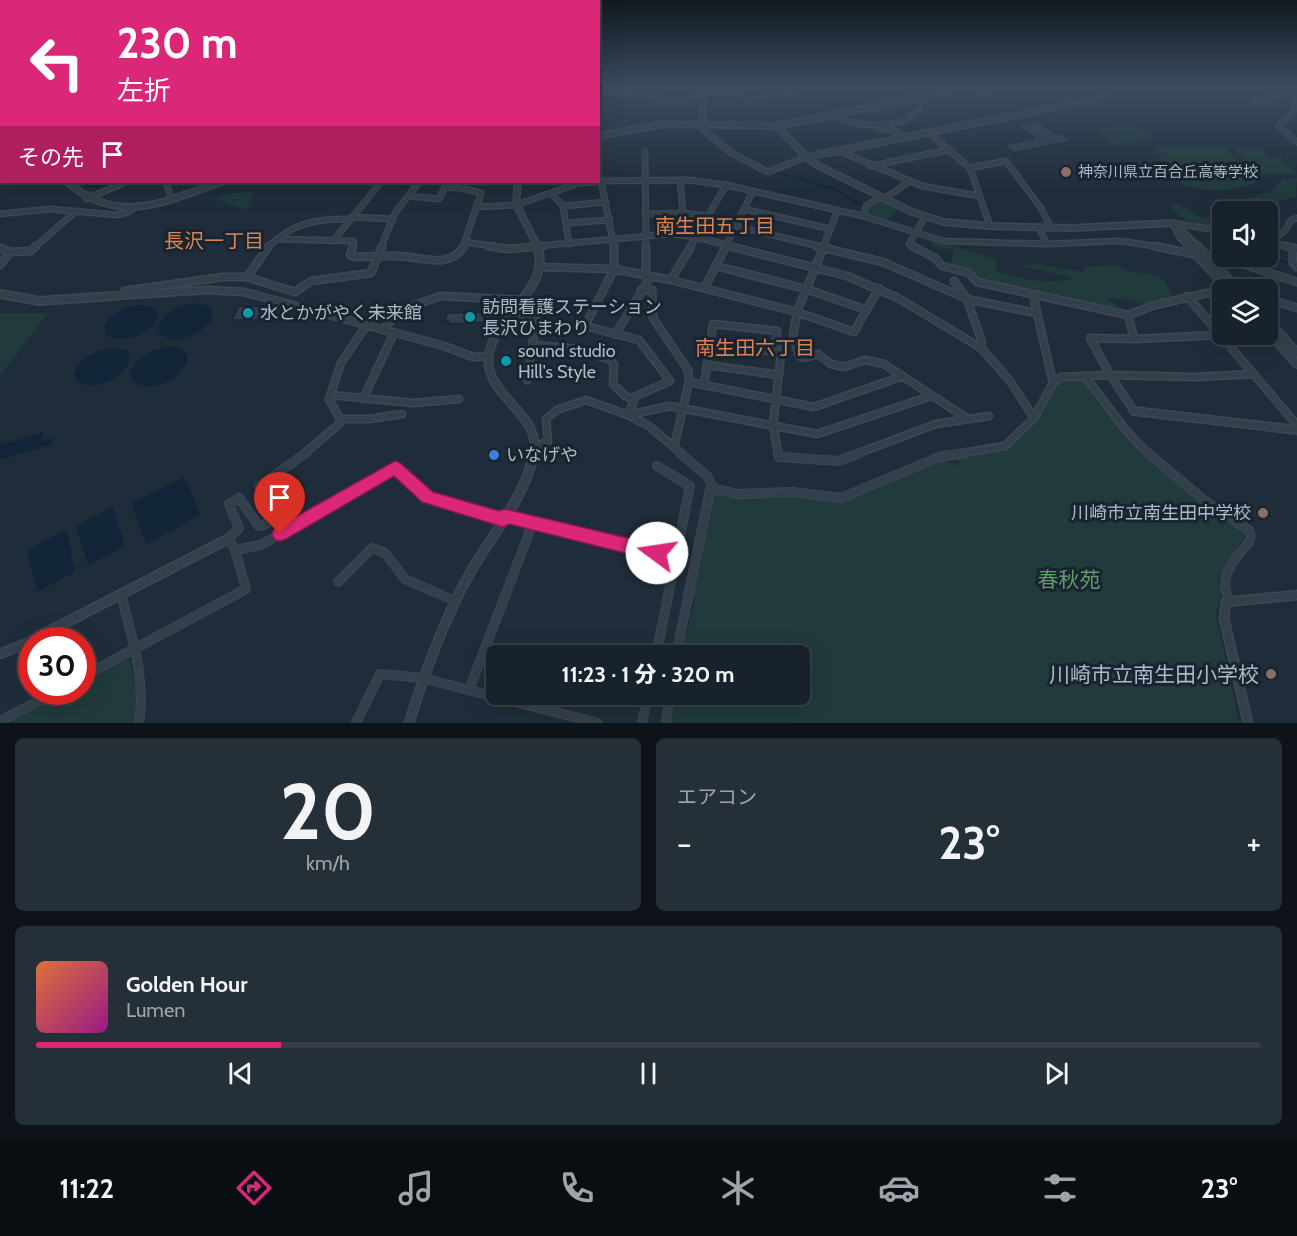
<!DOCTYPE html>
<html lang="ja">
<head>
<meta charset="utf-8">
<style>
  :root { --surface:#17222c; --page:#242f38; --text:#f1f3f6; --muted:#9ea4a9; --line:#363f48; --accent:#db2777 }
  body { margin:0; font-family:Cabin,"Noto Sans JP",sans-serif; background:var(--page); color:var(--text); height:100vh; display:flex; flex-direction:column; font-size:22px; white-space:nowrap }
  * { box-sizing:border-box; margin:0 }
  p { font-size:20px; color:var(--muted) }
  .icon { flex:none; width:33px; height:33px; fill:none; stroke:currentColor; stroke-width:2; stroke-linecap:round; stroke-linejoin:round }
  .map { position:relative; height:723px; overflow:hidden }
  .drawer { display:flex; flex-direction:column; gap:15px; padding:15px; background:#0d1318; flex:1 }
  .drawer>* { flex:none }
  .hud { position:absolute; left:0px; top:0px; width:600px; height:183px; box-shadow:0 6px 24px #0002,0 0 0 2px var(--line); background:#db2777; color:#fff; overflow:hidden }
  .tools { position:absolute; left:1212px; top:201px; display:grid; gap:12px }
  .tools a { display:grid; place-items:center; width:66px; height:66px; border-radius:9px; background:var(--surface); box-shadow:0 6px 24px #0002,0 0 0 2px var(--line); font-size:30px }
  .speed { position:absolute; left:18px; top:627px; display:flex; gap:12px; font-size:30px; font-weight:700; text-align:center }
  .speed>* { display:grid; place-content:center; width:78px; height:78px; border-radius:50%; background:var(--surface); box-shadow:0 6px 24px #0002,0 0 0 2px var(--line); line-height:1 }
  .speed .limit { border:9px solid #d22; background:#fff; color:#111 }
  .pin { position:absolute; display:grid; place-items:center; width:51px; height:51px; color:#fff; margin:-62px -26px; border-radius:50% 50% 50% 0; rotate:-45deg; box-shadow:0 0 6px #0007 }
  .pin .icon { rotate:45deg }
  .me { position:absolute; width:66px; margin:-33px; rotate:284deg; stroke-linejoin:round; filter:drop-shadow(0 0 4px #0008) }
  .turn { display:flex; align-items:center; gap:21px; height:126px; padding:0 18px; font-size:27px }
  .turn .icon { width:78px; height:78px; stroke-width:2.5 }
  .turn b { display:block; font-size:42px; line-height:51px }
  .then { display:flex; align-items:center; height:57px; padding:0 18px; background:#0003; gap:12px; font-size:22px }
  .big { font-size:45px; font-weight:800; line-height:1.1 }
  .drawer .card { flex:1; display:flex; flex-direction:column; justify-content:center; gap:9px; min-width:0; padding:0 21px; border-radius:9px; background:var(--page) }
  .drawer .dial { align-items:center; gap:0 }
  .dial b { font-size:78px; line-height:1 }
  .song { display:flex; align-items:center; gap:18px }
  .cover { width:72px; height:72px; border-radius:9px; background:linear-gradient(135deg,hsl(20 70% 55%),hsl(310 70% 35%)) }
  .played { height:6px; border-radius:3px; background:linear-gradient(90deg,var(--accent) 20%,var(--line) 20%) }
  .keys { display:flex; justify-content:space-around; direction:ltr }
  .heat { display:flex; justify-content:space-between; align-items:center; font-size:33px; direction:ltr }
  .drawer .tiles { flex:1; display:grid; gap:15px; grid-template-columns:1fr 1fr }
  .card:last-child { grid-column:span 2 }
  .trip { position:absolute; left:486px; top:645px; width:324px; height:60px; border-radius:9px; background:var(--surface); box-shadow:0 6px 24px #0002,0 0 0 2px var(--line); font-weight:800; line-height:60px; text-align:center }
  .tab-bar { display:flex; height:96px; justify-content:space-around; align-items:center; background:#090e12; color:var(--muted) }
  .tab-bar .icon { width:42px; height:42px }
  .tab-bar .selected { color:var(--accent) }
  .tab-bar b { font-size:27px; color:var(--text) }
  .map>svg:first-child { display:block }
</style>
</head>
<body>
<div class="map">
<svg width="1297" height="723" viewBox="0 0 1297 723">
  <rect width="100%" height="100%" fill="#1f2d3a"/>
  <path fill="#213a3b" d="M1129,123L1150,138L1114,144L1095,130Z
    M1219,146L1226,148L1258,181C1240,193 1202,193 1183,184L1152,147Z
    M1233,148L1261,149L1269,158H1281L1297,174H1257Z
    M1297,178L1296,197L1279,201L1276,206C1260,209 1245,212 1229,211L1226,206L1271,191L1282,179Z
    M251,192L254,194L245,210L215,199L227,194Z
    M879,200L899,209L885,221L869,216L866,213L868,207Z
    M1175,203L1203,218H1222V228C1207,227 1180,222 1172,208Z
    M936,241L996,259L995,270C1021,280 1043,283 1071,280V277L1020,266L1037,264L1083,272L1086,267L1117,265C1132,276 1145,270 1160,277C1166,280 1170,292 1173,297L1146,306L1134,301L1105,297L1121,309L1120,311L979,280L950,265L954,250L931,246L932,242Z
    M0,313H48L0,375Z
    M1081,378L1114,417L1127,437L1145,455L1194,497L1246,534L1218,578L1221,592L1216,615L1239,723H668L672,695L800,694V656L677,655L678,650L684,645L695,599L692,598L711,493L774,494L842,501L939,459L958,465L959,461L948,457L1006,448L1035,420L1058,382Z
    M125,658L129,659C135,683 139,698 134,723H7L64,692H82L83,681Z"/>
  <path fill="#122538" d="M197,303L208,306L212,310V319C204,334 168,351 158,329C162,311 181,305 197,303Z
    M142,305C151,306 158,307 158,317C150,334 123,346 106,335L104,326C112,312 127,306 142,305Z
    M175,347L185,351L188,359C182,379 150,396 132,380L131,371C139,354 157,347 175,347Z
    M112,348L126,350L130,357C127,378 92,395 75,380C70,361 96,350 112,348Z
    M43,432L42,440L54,437L53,444L0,460V445Z
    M184,477L201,515L146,544L131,503Z
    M113,507L125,546L88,565L76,526Z
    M66,530L73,555L71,556L75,572L37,592L27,550Z"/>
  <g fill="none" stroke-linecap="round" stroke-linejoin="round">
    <path stroke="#122538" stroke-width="1.5" d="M706,100L747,101
      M761,101H787L790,96L812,94L839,98L856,94L873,99L893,93L896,87
      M775,172L832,188L863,206"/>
    <path stroke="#122538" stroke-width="2" d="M1268,256L1291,264"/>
    <path fill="#122538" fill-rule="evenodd" d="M0,155H2V162H0Z
      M76,182H115C105,189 86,189 76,182Z"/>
  </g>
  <path fill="#2e3f4e" stroke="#1a2631" stroke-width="1.5" d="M1036,120L1055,134L1061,133L1072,141L1014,153L1004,145L1035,138L1016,124Z
    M239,306H263L257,320H232Z
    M494,312L493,322L448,324L449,321H445L447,313Z"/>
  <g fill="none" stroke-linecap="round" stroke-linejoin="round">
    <g stroke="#3c4854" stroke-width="7">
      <path id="minor-far2" d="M898,87L916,100
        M1284,87L1296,96L1293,113L1278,126L1297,142
        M598,88L675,101L701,96
        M971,88C983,96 992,93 1004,87
        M700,93H735L745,99L757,100L806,88L822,87
        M736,93L758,87
        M1255,100L1275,98L1287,90
        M1052,108L1107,96
        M831,115C856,128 915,134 923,99
        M704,124L703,130L733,154L768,172L806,157
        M877,127L897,132L903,137
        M928,132L970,168L990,226
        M837,150L922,186L979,196
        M645,152L646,247
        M871,166L948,150
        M970,168L1006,161L1041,208L1051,228
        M680,180L683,213
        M598,181L688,180L726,185L863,216L943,241L1047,244L1120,241L1161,247
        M601,181L614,247
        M166,182L171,198
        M551,193L563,206L569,244
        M408,196L439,199L445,187L461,188
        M86,199L126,182
        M884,199L907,183
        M563,206L606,202
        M476,207L516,205L579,183L597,182
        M744,209L831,229
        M0,214L49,209L117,215L128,212L136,207
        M645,214L683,213L708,216
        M863,216L866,206L881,197
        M352,217L393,219
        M566,223L610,220
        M1173,223L1222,231
        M736,226L822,247
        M1039,228L1047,244
        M277,239L354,241L352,247
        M334,240L381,182
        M1268,241L1290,247
        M466,242L497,247
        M1275,243V239L1286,229L1291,220L1297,218
        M35,247L76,211
        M268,247C292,223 318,218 351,219
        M381,247L395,213L419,182
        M463,247L481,193L461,188L464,182
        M527,247L670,234L695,237L735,247
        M690,247L726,185
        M725,247L753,191
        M823,247L838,210
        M915,247L909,244L925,217"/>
    </g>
    <g stroke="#3c4854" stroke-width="9">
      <path id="minor-far1" d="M353,246L350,255L356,257C370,257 385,255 399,256C422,257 449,270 464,246
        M488,246L508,249L543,246
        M614,246V269L585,326L639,340L670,381L636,396L628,415
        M646,246V275
        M729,246L847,276L898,298L981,348
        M816,246L883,262L967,299L1036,313
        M824,246L797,312L793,336L799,356L804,358L818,354L831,364L844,367L865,360L884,364L968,419
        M912,246L935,258L942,266L969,273L977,282L1128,315L1155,305L1230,288
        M1154,246L1246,265L1297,282
        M1285,246L1297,249
        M0,248L10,252L0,265
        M1293,248V263L1297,267
        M10,252L31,251L36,246
        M716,266L806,289L867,310
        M540,267L614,269L671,280L797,312L854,332L879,288
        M247,277L269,246
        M671,280L691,246
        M954,281L967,299L982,342L981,348L1010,381L1034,418
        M705,287L726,246
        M641,290H652L653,318L688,370L689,382L674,447
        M124,291L223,277H247L295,292L311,281L371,273L382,246
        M1033,295L1053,383
        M112,296L207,290L244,292L444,346L473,357L488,356
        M1187,296L1297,425
        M1268,299L1297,308
        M511,315L536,321L527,380
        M1128,315L1134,339
        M382,330L401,310L441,296L521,300
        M615,335L651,276
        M711,344L777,352
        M533,345L579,349L611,360L614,365L613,384L625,396L633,399
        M708,365L779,375
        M1084,376C1106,402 1124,432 1149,454
        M689,382L814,407L903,376
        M704,385L713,324L777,331V352L781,354L773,425L778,454
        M331,395L413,403L459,399
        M363,399L394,333
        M1134,411L1110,375L1090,338L1134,339L1220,335
        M628,415L670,406L817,434L931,396
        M340,419H369L402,414
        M535,447L548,441L546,419L557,410L586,400L628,415L649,426L682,454
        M304,454L339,424L340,419L329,399L341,363L366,326
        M856,454L936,424L989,416
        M956,454L1005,446L1034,418L1053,383L1061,377L1110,375L1196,377L1254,374"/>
    </g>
    <g stroke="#3c4854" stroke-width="10">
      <path id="minor" d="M680,453L707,476L714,489L738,494L792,492L841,498L939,457L965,453
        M778,453L779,457L838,461L860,453
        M1148,453L1205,501L1249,530L1251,536L1249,542C1235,560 1216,577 1230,600
        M505,516L676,557
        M235,550L261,545L395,468L428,497L503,519
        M338,582L372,548L385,553L405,579L455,601
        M121,595C132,637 146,679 139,723
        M656,656L690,486L657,466
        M676,656L711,485
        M82,677L246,589L235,550L228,539L239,528L229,504L239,498L259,526L270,522L259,486L306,453
        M469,690L533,523
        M0,721L56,692
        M356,723L380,674L422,678L598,723
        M642,723L648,694
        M666,723L670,694"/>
    </g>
    <g stroke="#3c4854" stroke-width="8">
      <path id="tertiary-far2" d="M700,87L704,124
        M777,126L806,157L817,165L912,212L944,222L990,226L1072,228L1173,223L1198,247
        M598,136L664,124L777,126L973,87
        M806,157L1052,108
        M67,182C120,227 164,201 222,182
        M518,182L516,204L538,247
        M1173,223L1180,237L1190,247"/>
    </g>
    <g stroke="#3c4854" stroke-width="10">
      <path id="tertiary-far1" d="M1188,246L1230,290
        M1197,246L1239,290
        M0,294L39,301L112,296
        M1268,321L1297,353
        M1268,331L1297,364
        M1134,411L1297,430
        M534,454C542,412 482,396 489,354C495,316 553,287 537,246"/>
    </g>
    <g stroke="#3c4854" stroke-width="11">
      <path id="tertiary" d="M32,640L228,539
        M0,654L32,641
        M409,723C424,675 441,627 465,582C487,540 525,500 534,453
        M1248,723L1224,618L1226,602L1297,595"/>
    </g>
    <use href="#minor-far2" stroke="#333f4a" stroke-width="4.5"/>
    <use href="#minor-far1" stroke="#333f4a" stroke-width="6"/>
    <use href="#minor" stroke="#333f4a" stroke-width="8"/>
    <use href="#tertiary-far2" stroke="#333f4a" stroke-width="5"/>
    <use href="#tertiary-far1" stroke="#333f4a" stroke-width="7"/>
    <use href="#tertiary" stroke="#333f4a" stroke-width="8"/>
  </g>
  <linearGradient id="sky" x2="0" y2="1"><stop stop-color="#111920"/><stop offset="0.46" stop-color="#3c4c60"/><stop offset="1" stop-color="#3c4c60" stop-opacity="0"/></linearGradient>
  <rect width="1297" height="189" fill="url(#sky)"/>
  <path fill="#db2777" stroke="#8e194d" stroke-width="1.5" d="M395,461L400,463L433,492L499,511L505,509L657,545L663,547L666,553L663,558L657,561L509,524L503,527L422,502L394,476L286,539L280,541L274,539L272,534L274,529Z"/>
  <g fill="#8d6e63" stroke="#18242f" stroke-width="2">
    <circle cx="1066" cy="172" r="6"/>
    <circle cx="1263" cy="513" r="6"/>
    <circle cx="1271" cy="674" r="6"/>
  </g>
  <g fill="#0f9aa8" stroke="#18242f" stroke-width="2">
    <circle cx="248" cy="313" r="6"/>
    <circle cx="470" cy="317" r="6"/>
    <circle cx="506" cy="361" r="6"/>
  </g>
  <circle fill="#3f7fe0" stroke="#18242f" stroke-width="2" cx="494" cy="455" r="6"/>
  <g text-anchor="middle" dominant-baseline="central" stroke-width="6" stroke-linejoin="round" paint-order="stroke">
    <g font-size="15" fill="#adb9c7" stroke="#18242f" text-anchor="start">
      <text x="1078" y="172">神奈川県立百合丘高等学校</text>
    </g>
    <g font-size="18" fill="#adb9c7" stroke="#18242f" text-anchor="start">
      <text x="482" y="307">訪問看護ステーション<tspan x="482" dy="21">長沢ひまわり</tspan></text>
      <text x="260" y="313">水とかがやく未来館</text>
      <text x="518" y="351">sound studio<tspan x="518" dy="21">Hill's Style</tspan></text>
      <text x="506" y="455">いなげや</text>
      <text x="1251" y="513" text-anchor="end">川崎市立南生田中学校</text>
    </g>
    <g font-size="20" fill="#dc8253" stroke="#18242f">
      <text x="715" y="226">南生田五丁目</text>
      <text x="214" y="241">長沢一丁目</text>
      <text x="755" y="348">南生田六丁目</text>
    </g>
    <g font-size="21" fill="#63996a" stroke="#18242f">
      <text x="1069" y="579">春秋苑</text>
    </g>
    <g font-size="21" fill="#adb9c7" stroke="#18242f" text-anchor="end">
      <text x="1259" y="674">川崎市立南生田小学校</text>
    </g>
  </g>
</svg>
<div class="tools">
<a><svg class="icon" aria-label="sound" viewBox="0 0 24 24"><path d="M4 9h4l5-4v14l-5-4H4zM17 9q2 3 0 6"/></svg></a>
<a><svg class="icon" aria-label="layers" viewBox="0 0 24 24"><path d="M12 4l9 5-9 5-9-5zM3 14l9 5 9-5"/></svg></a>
</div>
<div class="speed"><div class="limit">30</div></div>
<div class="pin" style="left:280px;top:534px;background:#d93025"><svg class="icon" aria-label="arrive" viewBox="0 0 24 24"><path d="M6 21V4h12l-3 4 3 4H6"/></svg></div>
<svg class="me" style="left:657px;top:553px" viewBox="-20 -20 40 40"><circle r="19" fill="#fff"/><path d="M0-13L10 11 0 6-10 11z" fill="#db2777"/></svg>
<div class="trip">11:23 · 1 分 · 320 m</div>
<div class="hud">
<div class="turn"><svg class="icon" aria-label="left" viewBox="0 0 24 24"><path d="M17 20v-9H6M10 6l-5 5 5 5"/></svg><div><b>230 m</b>左折</div></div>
<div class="then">その先<svg class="icon" aria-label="arrive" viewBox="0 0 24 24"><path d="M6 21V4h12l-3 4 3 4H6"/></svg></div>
</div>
</div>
<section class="drawer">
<div class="tiles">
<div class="card dial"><b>20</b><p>km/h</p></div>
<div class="card"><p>エアコン</p>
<div class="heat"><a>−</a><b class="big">23°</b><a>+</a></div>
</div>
<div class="card">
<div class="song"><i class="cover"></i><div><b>Golden Hour</b><p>Lumen</p></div></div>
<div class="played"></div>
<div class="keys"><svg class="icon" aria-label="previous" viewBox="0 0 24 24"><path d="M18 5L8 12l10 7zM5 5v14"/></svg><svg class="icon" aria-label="pause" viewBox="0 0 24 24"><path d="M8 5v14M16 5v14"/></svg><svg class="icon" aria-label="next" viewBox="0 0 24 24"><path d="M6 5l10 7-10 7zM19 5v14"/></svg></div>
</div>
</div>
</section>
<nav class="tab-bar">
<b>11:22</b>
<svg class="icon selected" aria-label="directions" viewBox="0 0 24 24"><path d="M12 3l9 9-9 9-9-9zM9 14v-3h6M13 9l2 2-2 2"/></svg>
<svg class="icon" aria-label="music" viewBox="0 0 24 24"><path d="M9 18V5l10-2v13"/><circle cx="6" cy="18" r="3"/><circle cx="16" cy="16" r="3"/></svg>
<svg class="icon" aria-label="phone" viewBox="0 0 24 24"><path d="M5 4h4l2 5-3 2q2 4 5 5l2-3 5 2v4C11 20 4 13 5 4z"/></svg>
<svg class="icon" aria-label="climate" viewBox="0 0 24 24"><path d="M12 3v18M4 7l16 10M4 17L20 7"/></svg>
<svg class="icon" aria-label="car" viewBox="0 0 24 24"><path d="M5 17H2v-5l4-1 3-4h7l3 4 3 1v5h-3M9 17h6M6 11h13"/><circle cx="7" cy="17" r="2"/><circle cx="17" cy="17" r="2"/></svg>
<svg class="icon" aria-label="filters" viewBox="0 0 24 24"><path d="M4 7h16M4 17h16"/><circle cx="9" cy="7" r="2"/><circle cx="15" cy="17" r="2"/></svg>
<b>23°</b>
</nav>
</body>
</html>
